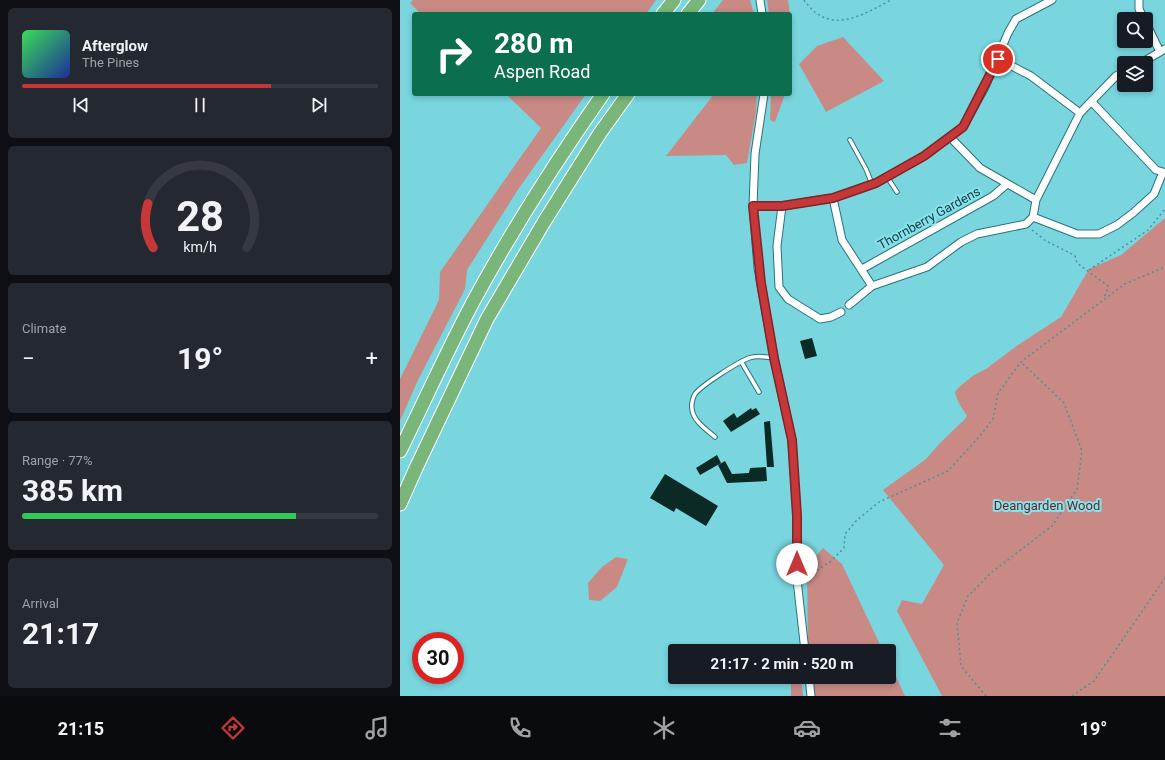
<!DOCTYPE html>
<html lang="en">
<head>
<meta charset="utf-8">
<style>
  :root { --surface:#171b24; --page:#242831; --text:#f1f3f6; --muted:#9ea1a6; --line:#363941; --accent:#c6373a }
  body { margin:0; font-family:Roboto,sans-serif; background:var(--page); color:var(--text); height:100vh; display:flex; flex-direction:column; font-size:15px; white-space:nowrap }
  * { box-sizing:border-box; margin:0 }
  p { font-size:13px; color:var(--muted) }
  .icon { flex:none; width:22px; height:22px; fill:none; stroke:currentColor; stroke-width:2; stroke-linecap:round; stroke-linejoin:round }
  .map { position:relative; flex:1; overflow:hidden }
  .drawer { display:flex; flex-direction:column; gap:8px; padding:8px; background:#0d0f14; width:400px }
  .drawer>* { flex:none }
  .guide { position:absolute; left:12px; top:12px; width:380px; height:84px; border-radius:4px; box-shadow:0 2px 6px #0003; background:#0b6e4f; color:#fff; overflow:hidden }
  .controls { position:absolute; left:717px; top:12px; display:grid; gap:8px }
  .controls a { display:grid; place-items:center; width:36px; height:36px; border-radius:4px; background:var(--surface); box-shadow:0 2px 6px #0003; font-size:20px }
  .speed { position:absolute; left:12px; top:632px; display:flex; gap:8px; font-size:20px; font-weight:700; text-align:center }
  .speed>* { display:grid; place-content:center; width:52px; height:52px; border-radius:50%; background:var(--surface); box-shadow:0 2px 6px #0003; line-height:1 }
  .speed .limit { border:6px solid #d22; background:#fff; color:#111 }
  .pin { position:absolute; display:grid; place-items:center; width:34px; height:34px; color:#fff; margin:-17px; border:2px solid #fff; border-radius:50%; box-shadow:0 1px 4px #0007 }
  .me { position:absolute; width:44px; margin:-22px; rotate:0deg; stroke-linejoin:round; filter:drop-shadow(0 0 3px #0008) }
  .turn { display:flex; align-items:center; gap:14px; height:84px; padding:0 16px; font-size:18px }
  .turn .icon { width:52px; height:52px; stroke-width:2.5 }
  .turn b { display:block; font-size:28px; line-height:34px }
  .big { font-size:30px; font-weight:700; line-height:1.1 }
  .drawer .tile { flex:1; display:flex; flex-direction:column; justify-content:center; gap:6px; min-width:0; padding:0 14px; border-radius:6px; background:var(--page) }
  .drawer .dial { align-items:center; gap:0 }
  .dial svg { height:104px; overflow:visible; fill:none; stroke:var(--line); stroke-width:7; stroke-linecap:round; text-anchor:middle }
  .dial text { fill:var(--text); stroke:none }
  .song { display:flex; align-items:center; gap:12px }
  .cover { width:48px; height:48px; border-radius:6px; background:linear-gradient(135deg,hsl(130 70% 55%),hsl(230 70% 35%)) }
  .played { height:4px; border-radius:2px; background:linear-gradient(90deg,var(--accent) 70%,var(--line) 70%) }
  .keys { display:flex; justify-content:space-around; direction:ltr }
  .heat { display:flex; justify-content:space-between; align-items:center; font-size:22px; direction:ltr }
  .charge { height:6px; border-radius:3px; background:linear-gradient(90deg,#34c759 77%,var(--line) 0) }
  .trip { position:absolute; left:268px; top:644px; width:228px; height:40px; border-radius:4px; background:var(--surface); box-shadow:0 2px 6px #0003; font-weight:700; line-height:40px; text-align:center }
  .tabs { display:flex; height:64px; justify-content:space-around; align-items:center; background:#090b0e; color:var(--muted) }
  .tabs .icon { width:28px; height:28px }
  .tabs .selected { color:var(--accent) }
  .tabs b { font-size:18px; color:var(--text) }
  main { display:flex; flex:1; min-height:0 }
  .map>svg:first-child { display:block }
</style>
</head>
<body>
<main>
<section class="drawer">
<div class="tile">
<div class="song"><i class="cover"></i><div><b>Afterglow</b><p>The Pines</p></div></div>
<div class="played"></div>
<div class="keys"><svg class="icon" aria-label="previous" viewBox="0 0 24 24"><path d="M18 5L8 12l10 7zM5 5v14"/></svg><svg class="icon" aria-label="pause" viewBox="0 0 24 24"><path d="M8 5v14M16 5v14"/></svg><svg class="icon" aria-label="next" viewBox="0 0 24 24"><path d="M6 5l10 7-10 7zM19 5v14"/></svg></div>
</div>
<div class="tile dial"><svg viewBox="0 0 100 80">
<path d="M14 69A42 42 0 1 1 86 69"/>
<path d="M14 69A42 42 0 0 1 10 35" stroke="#c6373a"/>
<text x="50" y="56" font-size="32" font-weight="700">28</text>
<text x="50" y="72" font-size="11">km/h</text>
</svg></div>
<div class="tile"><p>Climate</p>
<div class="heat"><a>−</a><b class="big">19°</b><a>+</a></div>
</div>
<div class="tile"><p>Range · 77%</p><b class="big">385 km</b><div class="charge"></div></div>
<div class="tile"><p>Arrival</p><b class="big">21:17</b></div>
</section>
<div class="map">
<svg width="765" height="696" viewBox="0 0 765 696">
  <rect width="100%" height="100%" fill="#79d6df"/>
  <path fill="#c98a85" d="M13,0H256L246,14H21L10,3Z
    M323,0H350L354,14H312Z
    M367,0H388L390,14H369Z
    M443,37L484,81L426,112L399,64L417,46Z
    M106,94H186L119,188L67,270L65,289L18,380L0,421V379L39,300L40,272L141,128Z
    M314,94H357L356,112L347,163L334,165L326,155L266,156Z
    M371,94H385L375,122L370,120Z
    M765,218V696H542L497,611L502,600L522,604L544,565L483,490L526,459L540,443L565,419L567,416C562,408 557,402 555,392L559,387L574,375L586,369L618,345L661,317L689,269L721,255Z
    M423,548L442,564L483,651H408L407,567Z
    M216,557L228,559L217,587L200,601L189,600L188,583L202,567Z
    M489,662L505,696H411L409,677H489Z
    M391,677H401L403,696H391Z"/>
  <path fill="#0b2925" d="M412,338L417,356L405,359L400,341Z
    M351,408L352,410L356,408L360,414L331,432L323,421L334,413L337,418Z
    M370,421L374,467H367L364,422Z
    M317,455L321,463L300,475L296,468Z
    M325,461L332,474L349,473L350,468L366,467L367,481L327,483L318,465Z
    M265,474L318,506L306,526L276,508L274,512L250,498Z"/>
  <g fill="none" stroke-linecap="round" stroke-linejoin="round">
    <g stroke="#2a727a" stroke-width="5.5">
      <path id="lane" d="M450,140L466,169L472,184
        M487,177L497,192
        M342,363L359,392
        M315,437C307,430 293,421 292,409C291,405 293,397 295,394C302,385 338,362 349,358C357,355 366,357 374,358"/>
    </g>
    <g stroke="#2a727a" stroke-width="9">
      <path id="street" d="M360,0L362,14
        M739,0V9L744,19
        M746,23L760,52
        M598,59L631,76L680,113
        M741,63L765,49
        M364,94L355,154L353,206L358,268L374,358L392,440L397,516V580L405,651
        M550,137L580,168L636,200L633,217
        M433,198L442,240L472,286L527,267L561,242L577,234L626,224L633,217L677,234H699L717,225L733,213L754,194L763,172L756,170L692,102
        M636,200L680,113L716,76L724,72
        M353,206H382L433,198L476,183L524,156L563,127L585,87L608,33L616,19L652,0
        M382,206L377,246L379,287L388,299L420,319L431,317L441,312
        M462,269L593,196L607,184
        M449,305L472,286
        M409,677L411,696"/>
    </g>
    <g stroke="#fff" stroke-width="15">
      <path id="highway" d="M263,14L274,0
        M288,14L299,0
        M0,451C24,402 47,351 73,302C112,230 156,161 203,94
        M0,504L16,468L87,319L144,222L200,133L228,94"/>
    </g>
    <path stroke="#4c9197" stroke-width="1.5" stroke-dasharray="2 3" stroke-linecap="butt" d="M404,0C429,36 461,16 491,0
      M632,230L646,241L670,253L675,256L677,263L708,286L704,299
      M689,270L748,230L765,209
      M404,578L430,562L444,548L445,534L457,520L479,502L548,471L579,437L593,419L598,393L621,362L725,284L765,267
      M586,696L561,666L557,623L568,596L592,572L652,526L677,489L682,451L664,403L621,362
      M672,696L694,681L765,578"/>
    <use href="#lane" stroke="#fff" stroke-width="3.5"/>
    <use href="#street" stroke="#fff" stroke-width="7"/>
    <use href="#highway" stroke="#7ab679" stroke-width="13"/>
  </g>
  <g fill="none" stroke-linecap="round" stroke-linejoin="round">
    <g stroke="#812426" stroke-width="10">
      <path id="route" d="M397,564V516L392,440L374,358L361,283L353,206H382L433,198L476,183L524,156L563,127L598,59"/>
    </g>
    <use href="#route" stroke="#c6373a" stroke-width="7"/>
  </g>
  <g text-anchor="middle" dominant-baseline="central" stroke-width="4" stroke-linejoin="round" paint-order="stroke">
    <g font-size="13" fill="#143c40" stroke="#86e3ed">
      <text transform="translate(529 218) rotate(-29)">Thornberry Gardens</text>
    </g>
    <g font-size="13" fill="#6f1e1f" stroke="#86e3ed">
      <text x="647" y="505">Deangarden Wood</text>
    </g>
  </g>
</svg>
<div class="controls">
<a><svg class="icon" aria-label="search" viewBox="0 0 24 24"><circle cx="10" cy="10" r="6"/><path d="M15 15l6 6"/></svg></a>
<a><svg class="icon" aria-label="layers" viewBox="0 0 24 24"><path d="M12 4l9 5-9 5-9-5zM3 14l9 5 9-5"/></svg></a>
</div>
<div class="speed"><div class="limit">30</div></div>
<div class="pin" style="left:598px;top:59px;background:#d93025"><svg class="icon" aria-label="arrive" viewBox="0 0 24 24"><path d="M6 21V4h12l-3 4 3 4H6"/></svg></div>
<svg class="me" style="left:397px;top:564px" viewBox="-20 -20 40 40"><circle r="19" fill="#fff"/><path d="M0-13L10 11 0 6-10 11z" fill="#c6373a"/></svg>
<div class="trip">21:17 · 2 min · 520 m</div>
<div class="guide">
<div class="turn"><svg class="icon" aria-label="right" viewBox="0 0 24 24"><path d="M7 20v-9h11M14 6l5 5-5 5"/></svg><div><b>280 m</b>Aspen Road</div></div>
</div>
</div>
</main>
<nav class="tabs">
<b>21:15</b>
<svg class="icon selected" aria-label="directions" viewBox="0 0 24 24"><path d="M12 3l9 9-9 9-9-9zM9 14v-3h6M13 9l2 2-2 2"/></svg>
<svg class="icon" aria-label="music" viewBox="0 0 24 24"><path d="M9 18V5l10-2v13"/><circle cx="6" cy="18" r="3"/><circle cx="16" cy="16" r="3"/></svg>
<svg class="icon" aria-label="phone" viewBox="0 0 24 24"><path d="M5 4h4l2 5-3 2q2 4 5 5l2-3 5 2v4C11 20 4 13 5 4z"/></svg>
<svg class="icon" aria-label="climate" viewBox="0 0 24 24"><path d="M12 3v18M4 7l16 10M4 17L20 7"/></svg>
<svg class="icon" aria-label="car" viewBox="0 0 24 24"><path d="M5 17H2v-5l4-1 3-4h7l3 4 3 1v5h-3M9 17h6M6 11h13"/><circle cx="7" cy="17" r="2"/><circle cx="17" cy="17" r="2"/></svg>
<svg class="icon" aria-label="filters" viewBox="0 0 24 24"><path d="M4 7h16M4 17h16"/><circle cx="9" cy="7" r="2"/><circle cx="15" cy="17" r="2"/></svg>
<b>19°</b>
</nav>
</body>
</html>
